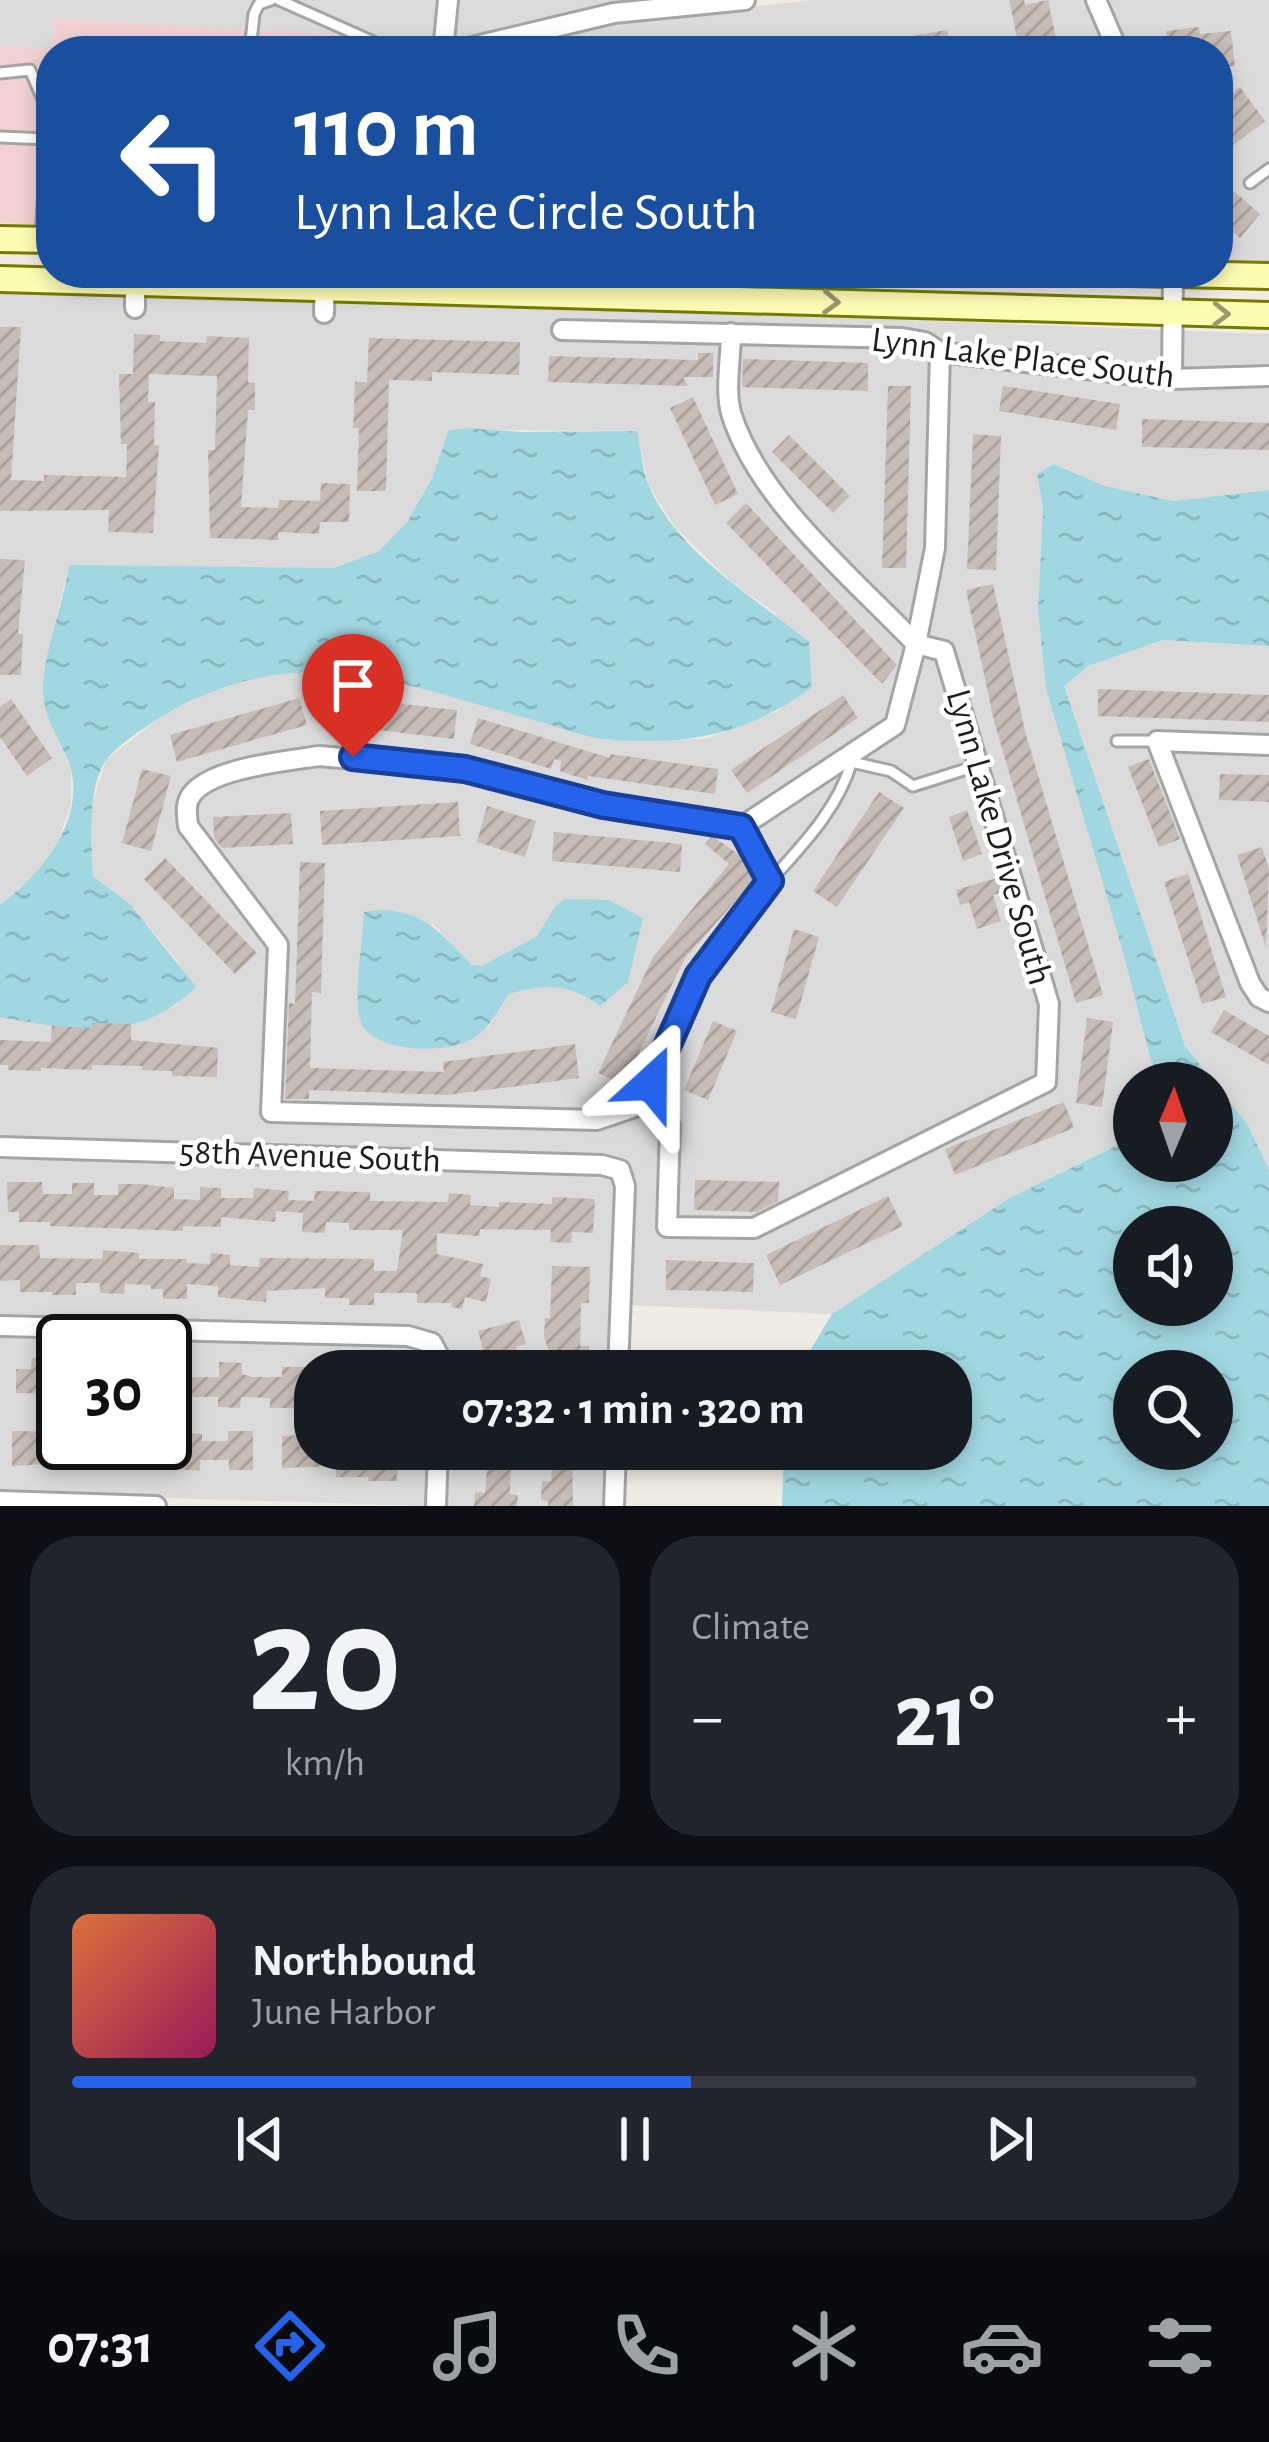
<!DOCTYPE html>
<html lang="en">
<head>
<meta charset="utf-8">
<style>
  :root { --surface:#171b24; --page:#20242c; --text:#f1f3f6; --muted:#9ea1a6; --line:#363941; --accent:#2563eb }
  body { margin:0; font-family:"Alegreya Sans",sans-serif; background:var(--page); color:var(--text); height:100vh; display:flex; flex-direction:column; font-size:45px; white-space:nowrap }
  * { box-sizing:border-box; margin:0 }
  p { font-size:39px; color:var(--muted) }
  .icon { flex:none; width:66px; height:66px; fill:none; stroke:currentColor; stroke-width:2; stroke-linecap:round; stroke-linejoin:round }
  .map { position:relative; height:1506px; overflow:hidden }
  .sheet { display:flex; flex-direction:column; gap:30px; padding:30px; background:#0d0f14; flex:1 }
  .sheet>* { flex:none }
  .guide { position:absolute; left:36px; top:36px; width:1197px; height:252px; border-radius:48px; box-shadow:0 6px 18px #0003; background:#1a4fa0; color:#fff; overflow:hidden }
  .needle { width:78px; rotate:2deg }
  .controls { position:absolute; left:1113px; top:1062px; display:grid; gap:24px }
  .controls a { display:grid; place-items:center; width:120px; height:120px; border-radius:50%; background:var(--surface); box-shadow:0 6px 18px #0003; font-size:60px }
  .speed { position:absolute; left:36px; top:1314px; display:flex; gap:24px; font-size:60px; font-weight:700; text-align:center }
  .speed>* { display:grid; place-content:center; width:156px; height:156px; border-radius:50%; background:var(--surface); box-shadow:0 6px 18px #0003; line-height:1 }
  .speed .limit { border:6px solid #111; border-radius:18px; background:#fff; color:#111 }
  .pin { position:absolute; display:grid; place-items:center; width:102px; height:102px; color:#fff; margin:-123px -51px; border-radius:50% 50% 50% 0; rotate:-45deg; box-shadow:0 0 12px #0007 }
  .pin .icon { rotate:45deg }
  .me { position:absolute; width:132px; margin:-66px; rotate:24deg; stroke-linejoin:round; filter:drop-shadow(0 0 9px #0008) }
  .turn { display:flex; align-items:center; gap:42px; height:252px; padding:0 60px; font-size:54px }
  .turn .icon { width:156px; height:156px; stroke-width:2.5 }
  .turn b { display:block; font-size:84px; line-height:102px }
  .big { font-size:90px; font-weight:600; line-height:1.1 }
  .sheet .card { flex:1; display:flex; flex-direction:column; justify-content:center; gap:18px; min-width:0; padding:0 42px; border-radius:48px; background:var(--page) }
  .sheet .dial { align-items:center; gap:0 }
  .dial b { font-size:156px; line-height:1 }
  .song { display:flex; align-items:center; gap:36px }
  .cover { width:144px; height:144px; border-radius:18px; background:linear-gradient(135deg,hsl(20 70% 55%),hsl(330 70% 35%)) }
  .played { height:12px; border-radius:6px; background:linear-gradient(90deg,var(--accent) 55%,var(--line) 55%) }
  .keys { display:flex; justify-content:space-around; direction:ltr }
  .heat { display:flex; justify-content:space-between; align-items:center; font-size:66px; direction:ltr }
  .sheet .tiles { flex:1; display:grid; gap:30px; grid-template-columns:1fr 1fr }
  .card:last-child { grid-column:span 2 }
  .trip { position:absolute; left:294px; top:1350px; width:678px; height:120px; border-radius:48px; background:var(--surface); box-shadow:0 6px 18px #0003; font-weight:600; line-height:120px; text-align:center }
  .dock { display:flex; height:192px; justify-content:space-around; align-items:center; background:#090b0e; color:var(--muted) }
  .dock .icon { width:84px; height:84px }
  .dock .selected { color:var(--accent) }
  .dock b { font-size:54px; color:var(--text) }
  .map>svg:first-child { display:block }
</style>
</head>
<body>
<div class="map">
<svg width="1269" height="1506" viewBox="0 0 1269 1506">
  <defs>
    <pattern id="water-ripples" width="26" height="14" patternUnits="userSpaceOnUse" patternTransform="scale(3)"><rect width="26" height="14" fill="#a1d7e1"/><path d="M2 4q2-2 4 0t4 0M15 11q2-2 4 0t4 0" fill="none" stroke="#8ab8c1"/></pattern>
    <pattern id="building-hatch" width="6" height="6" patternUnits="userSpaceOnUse" patternTransform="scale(3)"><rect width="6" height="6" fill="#c8bcb6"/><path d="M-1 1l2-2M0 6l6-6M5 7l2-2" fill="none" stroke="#aba19c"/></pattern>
  </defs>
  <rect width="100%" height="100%" fill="#f0ebe3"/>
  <path fill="#dcdbdb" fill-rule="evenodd" d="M0,0H441L436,41L55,18L53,49L0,46Z
    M456,0H664L612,5L451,43Z
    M813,0H1088L1109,51H489L615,21Z
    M1105,0H1269V265L1218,264V51H1126Z
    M0,287L127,291L128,316H142V291L317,298L316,320L330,322L332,298L1269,334V490L1173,501L1105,486L1055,464L1037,474L1043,508L1038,610L1046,689L1122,949L1154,1072L1150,1083H1134V1125L1128,1140L1008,1199L832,1314L628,1305L629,1165L624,1160L0,1138V1017L90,1032L134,1023L178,1004L179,963L130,904L93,876L91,808L106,760L164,714L223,684L305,669L400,681L609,740L705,739L780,710L776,614L729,580L675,527L649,486L636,431L450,430L432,478L407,522L379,551L334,568L69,566L50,643L42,697L71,770V804L56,848L28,885L0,905ZM555,906L580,992L546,984L509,994L488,1027L429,920L472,966H482L537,936Z
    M1163,640L1269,646V1170L1248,1125L1185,1046L1063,686L1088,666Z
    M0,1155L601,1173L614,1177L617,1187L611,1371H449L440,1337L434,1332L0,1318Z
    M0,1334L407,1345L427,1350L434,1371H315V1449H431L429,1506L0,1493ZM63,1341H165V1443H63Z
    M446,1449H608L606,1506H444Z"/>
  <path fill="#f2d1d3" d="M54,18L436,41L434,51H51V225L0,223V46L53,49Z"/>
  <path fill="url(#water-ripples)" fill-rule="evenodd" d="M470,428L521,432L637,431C641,449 642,470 649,486C678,554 755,597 809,642L812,687C748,734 692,745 614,740C588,739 559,727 534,720C404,686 311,640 180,706C161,716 120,742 107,759C86,787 92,843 93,876L130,904L196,987C136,1045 73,1030 0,1017V905C41,875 88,818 69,763C61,742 43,715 43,693C43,650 63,608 69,565L334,568L379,551L407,522L432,478L449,430Z
    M1054,464L1105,486L1173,501L1269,490V646L1163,640L1088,666L1064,686L1185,1046L1248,1125L1269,1170V1506H782L784,1449H951V1371H798L832,1314L1008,1199L1128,1140L1134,1125V1161H1212V1083H1150L1154,1072L1122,949L1046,689L1038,610L1043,508L1037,474ZM1134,1227H1212V1305H1134ZM1134,1371H1212V1449H1134Z
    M565,899L609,900L643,918L628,982L600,1006C569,983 545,984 509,994C497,1012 487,1033 466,1042C439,1054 366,1053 359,1016C354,991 363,939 364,912C417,903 439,931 472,965L482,966L537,936L555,906Z"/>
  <path fill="url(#building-hatch)" d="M1009,0H1024L1025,5L1048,0L1056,38L1065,37L1067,51H1020Z
    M1199,27L1200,34L1231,31L1235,66L1218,68V51H1168L1166,31Z
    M947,30L952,51H865V44Z
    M1240,87L1265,121L1218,157V103Z
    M1234,191L1260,214L1240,238L1218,220V210Z
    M0,327H21L11,480L44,481V475L126,477L127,444H121L119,374H133L134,334L160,335V341L206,343L207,336L249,338L248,382L255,383V410H248L241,507L278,508L279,500L320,501L321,483L350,484L349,522H320L319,534L278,532V540L210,538L208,450H215L217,376L149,374L148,402H155L154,445H159L153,533L108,532L109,510L0,511Z
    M369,338L520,342L519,375L432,372V381L389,380L386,491H357L359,428H353L355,382H367Z
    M698,353H713V377H683L688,386L548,382L549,356L698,360Z
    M743,359L868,363V391L742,387Z
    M888,386H911L906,568H882Z
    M1003,386L1120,404L1116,430L999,411Z
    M693,397L738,494L715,505L670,408Z
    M1142,419L1269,423V450L1142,447Z
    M973,434L1001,436L996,570L967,569Z
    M789,435L850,496L833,513L772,452Z
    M746,503L897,665L882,684L726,523Z
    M0,559L25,560L18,634H23L21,675H0Z
    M993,584L1025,731L1103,995L1076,1003L994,721L966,590Z
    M1098,689L1269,695V722L1098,716Z
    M843,695L858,718L747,793L731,770Z
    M330,696L457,710L454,739L327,724Z
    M299,698L307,725L177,762L170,735Z
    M11,699L52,758L27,776L0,737V707Z
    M478,718L610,758V754L718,769L715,794L588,776L587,780L560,771L561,761L554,759L551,769L470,744Z
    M1149,759L1180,839L1159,847L1128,767Z
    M142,769L171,776L151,851L122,843Z
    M1220,774L1269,775V802L1219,800Z
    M879,792L904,808L837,907L813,891Z
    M458,802L460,836L322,845L320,811Z
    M487,806L536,821L525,857L477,842Z
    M967,810L982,854L963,861L949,817Z
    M291,813L293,844L222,848L214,838L213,817Z
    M554,832L682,844L680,872L552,861Z
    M712,836L741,856L754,880L685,958L623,1085L598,1073L653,957L729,864L705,844Z
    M1262,847L1269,869L1266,948L1237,855Z
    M165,858L257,953L235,974L144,879Z
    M300,862L325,863L321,993L312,992L310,1068L444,1072L443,1062L575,1044L579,1078L447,1095L309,1090V1099H285L289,1003L295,1004Z
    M1188,874L1226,997L1202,1004L1164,882Z
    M997,878L1002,892L993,895L1001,921L977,929L969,902L960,905L956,890Z
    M794,929L819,937L796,1019L771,1012Z
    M1224,1010L1269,1036V1065L1211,1032Z
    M1087,1018L1113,1022L1102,1107L1076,1103Z
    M713,1021L737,1031L708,1100L684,1090Z
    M93,1023L131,1024V1040L218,1048L217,1077L172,1076V1071L142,1070V1066L92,1065V1070L41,1068V1071L8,1070V1065H0V1040L51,1042L52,1026L93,1028Z
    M1064,1102L1074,1128L955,1175L945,1149Z
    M695,1180L779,1182L778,1201L757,1212L694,1210Z
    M7,1182H42L43,1194H72V1183H94V1195H118V1184H141L174,1188V1199L200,1200V1187L221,1188V1198H253L254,1188L289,1191L288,1200L314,1201L315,1191L370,1192V1201L448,1202L449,1193L471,1195L470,1205L499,1207V1202L552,1204V1197L595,1199L593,1233L572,1232L571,1243L550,1242L551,1230L480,1229L479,1236L437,1233V1254L483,1264L480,1276L491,1279L486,1302L465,1297L462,1309L451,1307L452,1303H417V1293H374V1305H349V1298H325V1288L267,1291L266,1302L218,1297V1286L187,1284V1299H163V1289H151V1285L125,1284L124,1294L100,1293V1283H76V1295H52V1292H20V1280L0,1281V1245H39L40,1258L102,1259L103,1250L139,1253V1259H187V1263L210,1264L211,1253L230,1255V1265L259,1267L260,1258L374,1259V1271H397L403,1230H349V1223L326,1222L325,1233L302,1232L303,1213L276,1211L275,1222L221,1217V1227L183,1226V1231L50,1226V1222H19V1212H8Z
    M888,1196L903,1226L780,1285L766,1255Z
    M666,1260L754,1263L753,1292L666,1290Z
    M552,1266L590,1267L589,1303H581L580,1346H589V1361L551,1360L544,1336L545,1318H550Z
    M519,1320L526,1344L516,1347L519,1359L498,1365L495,1353L485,1356L478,1331Z
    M32,1358L59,1359L53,1394L16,1393V1369H31Z
    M219,1362L242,1363V1374L253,1377H282V1367H305V1408H270V1398L241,1397L240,1408L218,1407V1397H191V1407H168L167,1367H191V1377H219Z
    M12,1431L63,1432V1443H84L83,1462L12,1466Z
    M166,1431L202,1434V1441H228V1431H253V1470H229V1460H200V1471L176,1469L177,1457L151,1455L140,1458V1469H117L116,1443H166Z
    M303,1435V1449H406V1470H397V1481H368V1477H336V1466L282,1468V1436Z
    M477,1449H518L517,1467H511L510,1494L518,1495L517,1506H474L475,1492L485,1493L487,1468L476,1467Z
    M553,1449H572L573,1506H548V1501L541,1500L542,1481H551Z"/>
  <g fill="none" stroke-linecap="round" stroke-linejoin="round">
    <g stroke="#a5a5a5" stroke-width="15">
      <path id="lane" d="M279,0L394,51
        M250,51L254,14L259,4L271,0
        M0,73L30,70L49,113L41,235
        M0,137L47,139
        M1250,183L1269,169
        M1117,741H1157
        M852,762L891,771L913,786L976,766
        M770,881C804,844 844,802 854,752"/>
    </g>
    <g stroke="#a5a5a5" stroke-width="24">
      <path id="street" d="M1096,0L1118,51
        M443,51L448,0
        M455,51L614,13L745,0
        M135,308V283
        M324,313L325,273
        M562,330L902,338L925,342L940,352L1172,379L1269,376
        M731,333C731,358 724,393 732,416C760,502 855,580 916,644L895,725L741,827
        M1172,379L1173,273
        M1269,745L1157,741L1250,983L1259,997L1269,1002
        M319,756L465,769L603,805L741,827L770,881C722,945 660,1022 647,1103L597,1120L271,1112L278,945L188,826C187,815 185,806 190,797C207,768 287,761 319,756Z
        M647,1103L670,1126L667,1227L754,1228L1046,1082L1049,1004L944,651L916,644L935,548L940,352
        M0,1147L602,1165L620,1170L625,1186L618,1371
        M0,1326L408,1336L432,1343L442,1362L441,1371
        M0,1501L156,1506
        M436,1506L438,1449
        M614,1506L616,1449"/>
    </g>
    <g stroke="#777a00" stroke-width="30">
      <path id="secondary" d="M0,239L51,240
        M1129,273L1269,276
        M0,279L1269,315"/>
    </g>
    <use href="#lane" stroke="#fff" stroke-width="9"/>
    <use href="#street" stroke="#fff" stroke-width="18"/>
    <use href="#secondary" stroke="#fefcb3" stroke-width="24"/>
  </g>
  <defs><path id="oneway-chevron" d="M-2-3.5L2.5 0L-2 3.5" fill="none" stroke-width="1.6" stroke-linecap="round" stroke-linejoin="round" transform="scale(3)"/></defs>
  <g stroke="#999870">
    <use href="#oneway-chevron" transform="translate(831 302) rotate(2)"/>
    <use href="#oneway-chevron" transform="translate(1221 314) rotate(1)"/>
  </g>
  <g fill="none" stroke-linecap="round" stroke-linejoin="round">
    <g stroke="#184099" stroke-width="30">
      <path id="route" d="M353,757L465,769L603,805L741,827L770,881L698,976L651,1083"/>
    </g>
    <use href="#route" stroke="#2563eb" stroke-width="21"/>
  </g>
  <g text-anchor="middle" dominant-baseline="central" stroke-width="9" stroke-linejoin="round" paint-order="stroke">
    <g font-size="36" fill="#1e1e1e" stroke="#fff">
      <text transform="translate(1023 358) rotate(7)">Lynn Lake Place South</text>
      <text transform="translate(999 837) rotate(74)">Lynn Lake Drive South</text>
      <text transform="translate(310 1156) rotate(2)">58th Avenue South</text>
    </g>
  </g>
</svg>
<div class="controls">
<a><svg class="needle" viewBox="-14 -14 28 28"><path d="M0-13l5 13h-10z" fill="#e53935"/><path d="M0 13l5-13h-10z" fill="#9ea1a6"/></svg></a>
<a><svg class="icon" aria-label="sound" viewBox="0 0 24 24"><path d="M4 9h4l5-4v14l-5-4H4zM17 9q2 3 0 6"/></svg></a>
<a><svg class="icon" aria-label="search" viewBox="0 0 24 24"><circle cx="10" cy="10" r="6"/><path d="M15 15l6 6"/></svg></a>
</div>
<div class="speed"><div class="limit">30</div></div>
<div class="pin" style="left:353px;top:757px;background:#d93025"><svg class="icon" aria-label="arrive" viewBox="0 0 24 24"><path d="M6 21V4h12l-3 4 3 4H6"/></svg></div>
<svg class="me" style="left:651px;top:1083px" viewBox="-20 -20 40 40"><path d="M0-17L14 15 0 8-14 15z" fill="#2563eb" stroke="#fff" stroke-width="4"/></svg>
<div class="trip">07:32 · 1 min · 320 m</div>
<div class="guide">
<div class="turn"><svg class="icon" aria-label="left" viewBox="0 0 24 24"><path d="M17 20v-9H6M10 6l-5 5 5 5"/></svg><div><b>110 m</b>Lynn Lake Circle South</div></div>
</div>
</div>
<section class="sheet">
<div class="tiles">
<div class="card dial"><b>20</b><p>km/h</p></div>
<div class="card"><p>Climate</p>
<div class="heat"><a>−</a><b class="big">21°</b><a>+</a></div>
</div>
<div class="card">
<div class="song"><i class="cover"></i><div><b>Northbound</b><p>June Harbor</p></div></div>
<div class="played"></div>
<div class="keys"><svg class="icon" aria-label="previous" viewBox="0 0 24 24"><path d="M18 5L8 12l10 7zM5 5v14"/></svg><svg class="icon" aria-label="pause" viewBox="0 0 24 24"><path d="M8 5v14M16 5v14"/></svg><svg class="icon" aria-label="next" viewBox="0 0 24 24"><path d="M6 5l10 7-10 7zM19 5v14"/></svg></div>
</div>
</div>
</section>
<nav class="dock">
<b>07:31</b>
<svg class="icon selected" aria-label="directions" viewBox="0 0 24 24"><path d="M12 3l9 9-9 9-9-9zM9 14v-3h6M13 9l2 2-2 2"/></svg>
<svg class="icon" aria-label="music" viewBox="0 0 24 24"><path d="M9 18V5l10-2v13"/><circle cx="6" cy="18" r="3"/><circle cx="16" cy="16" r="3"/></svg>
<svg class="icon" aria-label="phone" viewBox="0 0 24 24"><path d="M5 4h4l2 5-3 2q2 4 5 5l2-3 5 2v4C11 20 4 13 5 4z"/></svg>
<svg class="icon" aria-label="climate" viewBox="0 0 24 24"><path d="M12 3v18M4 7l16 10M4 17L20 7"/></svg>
<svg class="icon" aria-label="car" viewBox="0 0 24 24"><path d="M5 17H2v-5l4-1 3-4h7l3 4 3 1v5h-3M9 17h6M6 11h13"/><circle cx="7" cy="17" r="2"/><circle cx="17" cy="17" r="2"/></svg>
<svg class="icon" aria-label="filters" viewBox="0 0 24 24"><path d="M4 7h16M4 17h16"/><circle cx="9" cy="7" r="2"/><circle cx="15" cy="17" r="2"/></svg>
</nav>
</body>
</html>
